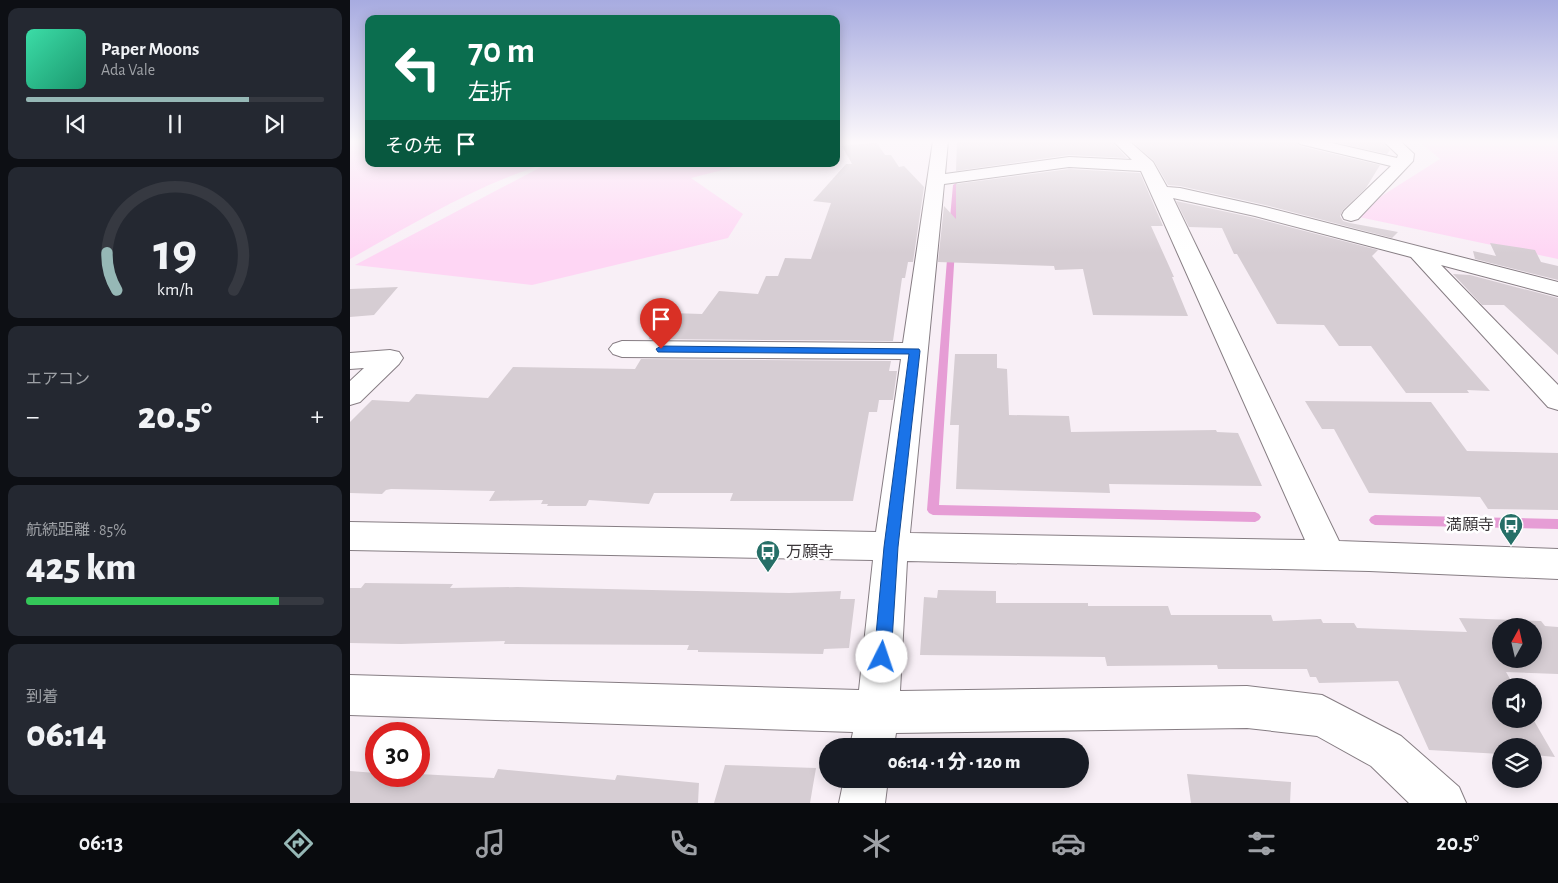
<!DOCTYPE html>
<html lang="ja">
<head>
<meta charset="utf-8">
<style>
  :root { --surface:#171b24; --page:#242831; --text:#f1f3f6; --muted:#9ea1a6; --line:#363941; --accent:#96b8b6 }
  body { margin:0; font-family:"Alegreya Sans","Noto Sans JP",sans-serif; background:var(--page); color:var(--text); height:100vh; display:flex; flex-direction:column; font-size:19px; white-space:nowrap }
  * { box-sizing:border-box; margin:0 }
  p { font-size:16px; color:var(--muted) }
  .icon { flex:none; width:28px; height:28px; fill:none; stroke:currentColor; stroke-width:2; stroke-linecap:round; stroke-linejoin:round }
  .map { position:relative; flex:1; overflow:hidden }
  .panel { display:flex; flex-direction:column; gap:8px; padding:8px; background:#0d0f14; width:350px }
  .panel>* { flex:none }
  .banner { position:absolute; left:15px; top:15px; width:475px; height:152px; border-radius:10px; box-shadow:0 2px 12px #0003; background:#0b6e4f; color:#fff; overflow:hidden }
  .needle { width:32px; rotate:8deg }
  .tools { position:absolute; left:1142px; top:618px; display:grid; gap:10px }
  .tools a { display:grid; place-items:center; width:50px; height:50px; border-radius:50%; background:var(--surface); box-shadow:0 2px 12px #0003; font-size:25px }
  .speed { position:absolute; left:15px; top:722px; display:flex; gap:10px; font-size:25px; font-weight:700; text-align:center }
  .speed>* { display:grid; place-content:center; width:65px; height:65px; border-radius:50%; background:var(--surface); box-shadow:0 2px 12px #0003; line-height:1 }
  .speed .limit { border:8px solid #d22; background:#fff; color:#111 }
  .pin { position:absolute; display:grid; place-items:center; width:42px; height:42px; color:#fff; margin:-51px -21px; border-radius:50% 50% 50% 0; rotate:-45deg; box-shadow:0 0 5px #0007 }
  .pin .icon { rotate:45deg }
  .me { position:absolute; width:55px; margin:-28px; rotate:4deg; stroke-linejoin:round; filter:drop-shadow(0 0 4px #0008) }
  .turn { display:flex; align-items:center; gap:18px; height:105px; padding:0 20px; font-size:22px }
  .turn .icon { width:65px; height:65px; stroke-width:2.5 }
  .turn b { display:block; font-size:35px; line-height:42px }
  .then { display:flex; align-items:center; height:48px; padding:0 20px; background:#0003; gap:10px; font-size:19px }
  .big { font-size:38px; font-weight:800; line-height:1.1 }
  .panel .widget { flex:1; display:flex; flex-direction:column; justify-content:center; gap:8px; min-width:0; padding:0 18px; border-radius:10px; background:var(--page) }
  .panel .dial { align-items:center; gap:0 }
  .dial svg { height:130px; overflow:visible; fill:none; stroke:var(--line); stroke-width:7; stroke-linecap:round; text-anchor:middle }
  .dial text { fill:var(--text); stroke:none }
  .song { display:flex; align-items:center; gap:15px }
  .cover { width:60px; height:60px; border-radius:8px; background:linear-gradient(135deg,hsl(160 70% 55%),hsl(160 70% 35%)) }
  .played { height:5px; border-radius:2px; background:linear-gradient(90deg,var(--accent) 75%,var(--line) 75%) }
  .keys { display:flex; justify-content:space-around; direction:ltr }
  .heat { display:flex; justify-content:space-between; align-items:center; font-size:28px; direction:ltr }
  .charge { height:8px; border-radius:4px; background:linear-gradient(90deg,#34c759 85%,var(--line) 0) }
  .trip { position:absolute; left:469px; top:738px; width:270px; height:50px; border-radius:25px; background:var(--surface); box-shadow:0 2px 12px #0003; font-weight:800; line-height:50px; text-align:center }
  .menu { display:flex; height:80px; justify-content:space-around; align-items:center; background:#090b0e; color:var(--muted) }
  .menu .icon { width:35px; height:35px }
  .menu .on { color:var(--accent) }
  .menu b { font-size:22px; color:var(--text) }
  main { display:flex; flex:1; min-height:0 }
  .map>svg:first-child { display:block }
</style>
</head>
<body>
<main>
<section class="panel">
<div class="widget">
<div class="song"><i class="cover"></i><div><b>Paper Moons</b><p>Ada Vale</p></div></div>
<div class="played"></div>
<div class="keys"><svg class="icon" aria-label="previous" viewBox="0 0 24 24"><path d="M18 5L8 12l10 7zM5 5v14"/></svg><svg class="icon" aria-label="pause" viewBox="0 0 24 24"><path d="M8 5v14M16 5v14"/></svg><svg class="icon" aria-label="next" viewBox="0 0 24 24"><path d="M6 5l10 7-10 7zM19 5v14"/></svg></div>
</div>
<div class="widget dial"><svg viewBox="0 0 100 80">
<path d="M14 69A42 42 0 1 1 86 69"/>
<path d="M14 69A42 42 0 0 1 8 46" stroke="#96b8b6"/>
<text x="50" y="56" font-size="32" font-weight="700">19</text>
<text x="50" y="72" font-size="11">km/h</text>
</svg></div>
<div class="widget"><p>エアコン</p>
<div class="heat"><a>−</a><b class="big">20.5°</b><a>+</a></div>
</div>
<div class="widget"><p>航続距離 · 85%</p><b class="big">425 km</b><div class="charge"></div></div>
<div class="widget"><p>到着</p><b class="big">06:14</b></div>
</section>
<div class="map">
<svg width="1208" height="803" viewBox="0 0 1208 803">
  <rect width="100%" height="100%" fill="#f8eff6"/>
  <path fill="#fed6f4" d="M0,141H19V164H195C126,185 63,224 0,259Z
    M1069,141H1208V259L1009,217L1030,197L1090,159Z
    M209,164H396L341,178L393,214L378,238L182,285L5,265L191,167Z"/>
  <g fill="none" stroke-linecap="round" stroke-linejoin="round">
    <path fill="#e69dd5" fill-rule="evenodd" d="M606,183L609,185L607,229L603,231L599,229L603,185Z
      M598,247H604L605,249L589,505L905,512L909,514L911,517L909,520L905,522L583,515L579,513L577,510Z
      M1025,515L1208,519V529L1025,525L1021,523L1019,520L1021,517Z"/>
  </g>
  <path fill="#d6cdd3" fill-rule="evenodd" d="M607,141H761L777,158L719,155L606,171Z
    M781,141H945L950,146L1030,165L1016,188L993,210L990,216L993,221L1000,223L1048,232L1042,238L915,205L830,186L818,185L804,161Z
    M979,141H1031L1040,150L1037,154Z
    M521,143H527L535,155H541L549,167L554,166L574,187L563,262H558L555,278H552L543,341L299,339L298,327L322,313L352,314L369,291L408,294L416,276H428L435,258L461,259L481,203L463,201L496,164H502L492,146Z
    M719,169L790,173L813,226H801L824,277H822L838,316L743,315L733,269L705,270L704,266L588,262L594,206L606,219V184Z
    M826,201L905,218L1028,250L1022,256L1140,391L1117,390L1119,393H1056L1021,346H989L974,325L927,324L887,254H884L872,228L839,227Z
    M1140,243L1185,250L1191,262L1208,266V280L1125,259L1123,251L1146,256Z
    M1103,274L1120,275L1208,298V355L1154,305H1132Z
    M48,287L24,315L0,317V289Z
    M605,354H647V368L657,369L659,415L719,416L721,432L866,430L867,432L888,433L912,486L759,484L760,493L606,489L609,425H600Z
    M291,359L541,361L539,371H547L543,400H529L527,412H519L503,501H380L383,493H304L299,504L239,500L236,506H197L198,504H191L193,500L139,501L145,491L41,489L36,490L32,494L0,493V422L22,400L59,402L66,394L138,398L163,367L285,369Z
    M955,401L1081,402L1117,451L1208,453V510L1138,509L1130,497L1019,493L984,429H972Z
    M15,583L103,584L100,588L167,587L439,593L491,591L490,599H505L499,648L474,649L473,654L348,652V650H337L339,645L154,644L155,641L51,644L0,643V588H11Z
    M588,590L646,591V603H738V606H818L821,615H921L923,621L971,619L973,623H1004L1007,628L1117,632L1109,618L1191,621L1195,626L1208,627V674L1156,672L1164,686H1151V719H1183L1205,757L1184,755V746H1151V754L1079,750L1048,681L969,683L966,677H960L957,669H868L867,665L757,666L755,657L570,655L574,597L587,598ZM1151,626H1184V659H1151Z
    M375,765L466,768L460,803H364Z
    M148,769L265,780L267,775L349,783L348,803H0V771L26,773V776L69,777V774L144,778Z
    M837,774L941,782L940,803H841Z"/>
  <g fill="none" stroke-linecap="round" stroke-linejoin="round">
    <g stroke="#867d83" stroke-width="2">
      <path id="minor" d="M583,141H598L595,174L719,157L782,160L763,141H779L803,162L817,187L830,188L915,207L1208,282V296L1091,265L1208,385V410L1198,407L1061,257L905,216L823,198L989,541L1208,549V579L1019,571L557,561L550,691L897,686L972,695L1051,736L1109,787L1116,803H1059L1021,766L967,736L897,728L546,733L544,746H500L503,732L0,715V675L509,690L523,560L0,550V522L526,532L551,359L272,357L263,354L259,349L263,344L272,341L553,343ZM719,167L791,171L955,540L560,533L594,184Z
        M947,141H973L1047,158L1048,155L1033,141H1050L1064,154L1063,161L1008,219L1001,221L994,219L992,215L994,211L1041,166L950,144Z
        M40,350L49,352L53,358L49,364L10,402L0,405V381L14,368L0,369V353Z
        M494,779H538L535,803H489Z"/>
    </g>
    <use href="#minor" fill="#fff" fill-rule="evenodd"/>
  </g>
  <linearGradient id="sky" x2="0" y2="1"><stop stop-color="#a7abe0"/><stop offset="0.56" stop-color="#fcf8fb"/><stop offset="1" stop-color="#fcf8fb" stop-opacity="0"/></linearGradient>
  <rect width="1208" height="253" fill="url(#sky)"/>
  <path fill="#1a73e8" stroke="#114b97" d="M311,346L569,349L570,351L548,547L541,657L538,663L532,665L527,663L524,657L534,547L559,354L308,352L306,349Z"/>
  <defs>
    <g id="bus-pin" transform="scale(1.25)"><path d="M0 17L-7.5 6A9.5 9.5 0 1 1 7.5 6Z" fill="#266f67" stroke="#fff"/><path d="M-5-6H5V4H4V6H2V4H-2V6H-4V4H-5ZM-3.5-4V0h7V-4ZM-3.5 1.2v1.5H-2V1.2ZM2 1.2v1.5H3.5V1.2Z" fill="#fff"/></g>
  </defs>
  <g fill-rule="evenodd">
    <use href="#bus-pin" x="1161" y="525"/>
    <use href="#bus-pin" x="418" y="552"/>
  </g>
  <g text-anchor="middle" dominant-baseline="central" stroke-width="5" stroke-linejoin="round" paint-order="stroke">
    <g font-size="16" fill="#3b373a" stroke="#fff" text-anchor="end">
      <text x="1144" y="525">満願寺</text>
      <text x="436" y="552" text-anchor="start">万願寺</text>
    </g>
  </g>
</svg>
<div class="tools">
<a><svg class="needle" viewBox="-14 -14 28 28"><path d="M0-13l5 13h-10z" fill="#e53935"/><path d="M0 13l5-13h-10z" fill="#9ea1a6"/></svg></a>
<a><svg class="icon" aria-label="sound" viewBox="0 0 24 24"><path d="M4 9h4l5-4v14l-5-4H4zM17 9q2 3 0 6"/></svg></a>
<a><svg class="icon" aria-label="layers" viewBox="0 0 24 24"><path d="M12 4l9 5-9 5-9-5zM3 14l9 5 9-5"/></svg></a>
</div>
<div class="speed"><div class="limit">30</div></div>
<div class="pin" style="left:311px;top:349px;background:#d93025"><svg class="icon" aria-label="arrive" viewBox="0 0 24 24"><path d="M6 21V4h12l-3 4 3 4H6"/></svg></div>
<svg class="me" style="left:532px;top:657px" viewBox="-20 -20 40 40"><circle r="19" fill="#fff"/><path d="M0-13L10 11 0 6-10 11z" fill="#1a73e8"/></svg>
<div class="trip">06:14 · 1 分 · 120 m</div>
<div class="banner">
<div class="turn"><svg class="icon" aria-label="left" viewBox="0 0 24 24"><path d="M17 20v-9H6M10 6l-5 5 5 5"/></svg><div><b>70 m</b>左折</div></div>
<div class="then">その先<svg class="icon" aria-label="arrive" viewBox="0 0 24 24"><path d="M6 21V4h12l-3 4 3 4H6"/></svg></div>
</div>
</div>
</main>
<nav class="menu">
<b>06:13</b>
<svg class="icon on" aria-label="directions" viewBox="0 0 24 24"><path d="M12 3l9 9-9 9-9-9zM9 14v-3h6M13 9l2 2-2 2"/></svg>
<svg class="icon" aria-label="music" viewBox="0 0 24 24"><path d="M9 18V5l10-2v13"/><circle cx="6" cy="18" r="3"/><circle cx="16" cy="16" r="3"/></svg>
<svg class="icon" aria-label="phone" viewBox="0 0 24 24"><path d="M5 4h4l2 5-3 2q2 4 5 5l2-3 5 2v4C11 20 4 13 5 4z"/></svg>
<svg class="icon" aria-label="climate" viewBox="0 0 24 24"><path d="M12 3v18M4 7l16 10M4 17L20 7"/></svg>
<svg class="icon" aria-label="car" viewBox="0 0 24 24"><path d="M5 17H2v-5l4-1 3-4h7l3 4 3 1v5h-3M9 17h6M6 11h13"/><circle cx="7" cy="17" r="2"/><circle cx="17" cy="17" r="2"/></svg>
<svg class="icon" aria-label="filters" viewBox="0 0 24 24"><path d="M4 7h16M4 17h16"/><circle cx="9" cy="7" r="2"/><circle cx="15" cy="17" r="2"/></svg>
<b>20.5°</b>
</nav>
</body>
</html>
